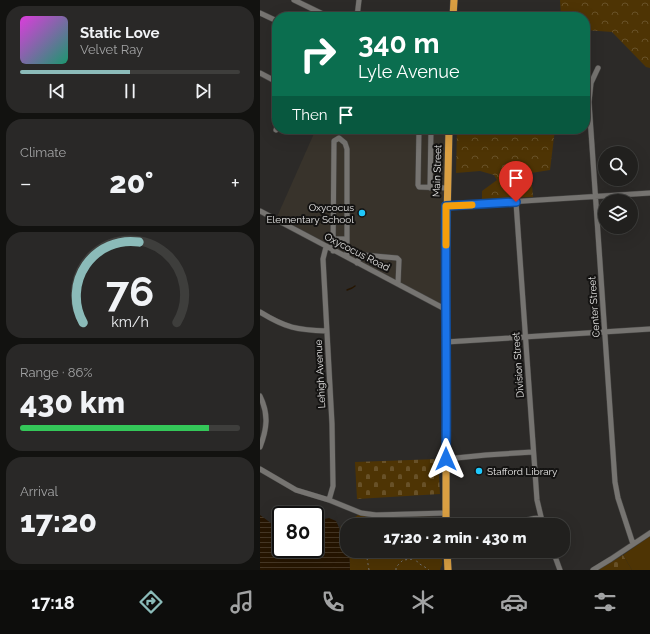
<!DOCTYPE html>
<html lang="en">
<head>
<meta charset="utf-8">
<style>
  :root { --surface:#21201e; --page:#292827; --text:#f1f3f6; --muted:#a2a3a4; --line:#3e3e3c; --accent:#8bbbb9 }
  body { margin:0; font-family:Raleway,sans-serif; background:var(--page); color:var(--text); height:100vh; display:flex; flex-direction:column; font-size:15px; white-space:nowrap }
  * { box-sizing:border-box; margin:0 }
  p { font-size:13px; color:var(--muted) }
  .icon { flex:none; width:22px; height:22px; fill:none; stroke:currentColor; stroke-width:2; stroke-linecap:round; stroke-linejoin:round }
  .map { position:relative; flex:1; overflow:hidden }
  .side { display:flex; flex-direction:column; gap:6px; padding:6px; background:#121210; width:260px }
  .side>* { flex:none }
  .banner { position:absolute; left:12px; top:12px; width:318px; height:122px; border-radius:16px; box-shadow:0 4px 16px #0002,0 0 0 1px var(--line); background:#0b6e4f; color:#fff; overflow:hidden }
  .fabs { position:absolute; left:338px; top:146px; display:grid; gap:8px }
  .fabs a { display:grid; place-items:center; width:40px; height:40px; border-radius:50%; background:var(--surface); box-shadow:0 4px 16px #0002,0 0 0 1px var(--line); font-size:20px }
  .speed { position:absolute; left:12px; top:506px; display:flex; gap:8px; font-size:20px; font-weight:700; text-align:center }
  .speed>* { display:grid; place-content:center; width:52px; height:52px; border-radius:50%; background:var(--surface); box-shadow:0 4px 16px #0002,0 0 0 1px var(--line); line-height:1 }
  .speed .limit { border:2px solid #111; border-radius:6px; background:#fff; color:#111 }
  .pin { position:absolute; display:grid; place-items:center; width:34px; height:34px; color:#fff; margin:-41px -17px; border-radius:50% 50% 50% 0; rotate:-45deg; box-shadow:0 0 4px #0007 }
  .pin .icon { rotate:45deg }
  .me { position:absolute; width:44px; margin:-22px; rotate:0deg; stroke-linejoin:round; filter:drop-shadow(0 0 3px #0008) }
  .turn { display:flex; align-items:center; gap:14px; height:84px; padding:0 20px; font-size:18px }
  .turn .icon { width:52px; height:52px; stroke-width:2.5 }
  .turn b { display:block; font-size:28px; line-height:34px }
  .then { display:flex; align-items:center; height:38px; padding:0 20px; background:#0003; gap:8px; font-size:15px }
  .big { font-size:30px; font-weight:800; line-height:1.1 }
  .side .widget { flex:1; display:flex; flex-direction:column; justify-content:center; gap:6px; min-width:0; padding:0 14px; border-radius:16px; background:var(--page) }
  .side .dial { align-items:center; gap:0 }
  .dial svg { height:104px; overflow:visible; fill:none; stroke:var(--line); stroke-width:7; stroke-linecap:round; text-anchor:middle }
  .dial text { fill:var(--text); stroke:none }
  .song { display:flex; align-items:center; gap:12px }
  .cover { width:48px; height:48px; border-radius:6px; background:linear-gradient(135deg,hsl(300 70% 55%),hsl(160 70% 35%)) }
  .played { height:4px; border-radius:2px; background:linear-gradient(90deg,var(--accent) 50%,var(--line) 50%) }
  .keys { display:flex; justify-content:space-around; direction:ltr }
  .heat { display:flex; justify-content:space-between; align-items:center; font-size:22px; direction:ltr }
  .charge { height:6px; border-radius:3px; background:linear-gradient(90deg,#34c759 86%,var(--line) 0) }
  .trip { position:absolute; left:80px; top:518px; width:230px; height:40px; border-radius:16px; background:var(--surface); box-shadow:0 4px 16px #0002,0 0 0 1px var(--line); font-weight:800; line-height:40px; text-align:center }
  .tabs { display:flex; height:64px; justify-content:space-around; align-items:center; background:#0d0d0c; color:var(--muted) }
  .tabs .icon { width:28px; height:28px }
  .tabs .active { color:var(--accent) }
  .tabs b { font-size:18px; color:var(--text) }
  main { display:flex; flex:1; min-height:0 }
  .map>svg:first-child { display:block }
</style>
</head>
<body>
<main>
<section class="side">
<div class="widget">
<div class="song"><i class="cover"></i><div><b>Static Love</b><p>Velvet Ray</p></div></div>
<div class="played"></div>
<div class="keys"><svg class="icon" aria-label="previous" viewBox="0 0 24 24"><path d="M18 5L8 12l10 7zM5 5v14"/></svg><svg class="icon" aria-label="pause" viewBox="0 0 24 24"><path d="M8 5v14M16 5v14"/></svg><svg class="icon" aria-label="next" viewBox="0 0 24 24"><path d="M6 5l10 7-10 7zM19 5v14"/></svg></div>
</div>
<div class="widget"><p>Climate</p>
<div class="heat"><a>−</a><b class="big">20°</b><a>+</a></div>
</div>
<div class="widget dial"><svg viewBox="0 0 100 80">
<path d="M14 69A42 42 0 1 1 86 69"/>
<path d="M14 69A42 42 0 0 1 57 7" stroke="#8bbbb9"/>
<text x="50" y="56" font-size="32" font-weight="700">76</text>
<text x="50" y="72" font-size="11">km/h</text>
</svg></div>
<div class="widget"><p>Range · 86%</p><b class="big">430 km</b><div class="charge"></div></div>
<div class="widget"><p>Arrival</p><b class="big">17:20</b></div>
</section>
<div class="map">
<svg width="390" height="570" viewBox="0 0 390 570">
  <defs>
    <pattern id="forest-crowns" width="20" height="18" patternUnits="userSpaceOnUse"><rect width="20" height="18" fill="#4e3404"/><path d="M2 6a3 3 0 1 1 6 0M12 15a3 3 0 1 1 6 0" fill="none" stroke="#685128"/></pattern>
    <pattern id="cemetery-stones" width="16" height="16" patternUnits="userSpaceOnUse"><rect width="16" height="16" fill="#4e3404"/><path d="M2 7V4a2 2 0 0 1 4 0v3zM10 15v-3a2 2 0 0 1 4 0v3z" fill="#685128"/></pattern>
    <pattern id="water-rules" width="6" height="5" patternUnits="userSpaceOnUse"><rect width="6" height="5" fill="#261500"/><path d="M0 2.5h6" fill="none" stroke="#463725"/></pattern>
  </defs>
  <rect width="100%" height="100%" fill="#2c2a28"/>
  <path fill="#38332b" d="M56,129H189L185,309L16,219Z"/>
  <path fill="url(#forest-crowns)" d="M300,0H390V68L386,67L352,32L325,30V17H301Z
    M197,129H295L290,170L271,173L273,197L222,199V191L237,180L234,175L220,171L196,173Z"/>
  <path fill="url(#cemetery-stones)" d="M178,459L180,494L97,499L95,462Z
    M363,555L372,570H338Z"/>
  <path fill="#4e3404" d="M98,515L176,517L180,519L181,525H87V546L80,527Z
    M390,536V570H372L363,555Z
    M89,551H182V565L180,570H90Z"/>
  <path fill="url(#water-rules)" d="M0,515L15,526L21,525V549H55V521L69,518L76,521L87,546V551H89L90,570H0Z"/>
  <g fill="none" stroke-linecap="round" stroke-linejoin="round">
    <path stroke="#261500" stroke-width="1.5" d="M87,290L92,288L95,286"/>
    <g stroke="#474644" stroke-width="6">
      <path id="minor" d="M34,0L69,17
        M0,13L17,21
        M97,17L99,0
        M338,68L331,83L329,102L355,482L358,498L373,544
        M0,73L17,82
        M159,129L158,185L159,187L187,188
        M16,130L17,127
        M170,188L171,129
        M256,202L277,500L283,525
        M186,206L390,193
        M0,211L185,309
        M73,239H87
        M66,247L63,259L72,424L73,486L69,500
        M73,251L74,141L79,138L85,143L87,149V257
        M97,263L100,257L103,255L137,258L139,260L138,284
        M0,312C26,328 37,330 67,331
        M186,342L390,329
        M0,396C9,414 7,429 0,447
        M186,459L226,455L273,452
        M0,469L36,490L69,500L101,513L116,515L186,513
        M116,515L117,525
        M243,525L281,517
        M293,551L300,570
        M333,570L351,559L390,533"/>
    </g>
    <g stroke="#474644" stroke-width="8">
      <path id="highway" d="M193,17L194,0
        M186,525V342L185,309L189,129
        M187,551L188,570"/>
    </g>
    <path stroke="#72706f" stroke-width="1" stroke-dasharray="2 3" stroke-linecap="butt" d="M104,525L105,519
      M104,551L107,558
      M154,551C156,566 159,562 169,570
      M109,570L107,558L121,555L155,554
      M136,570V567L143,560L154,559"/>
    <use href="#minor" stroke="#767471" stroke-width="5"/>
    <use href="#highway" stroke="#da9f42" stroke-width="7"/>
  </g>
  <g fill="none" stroke-linecap="round" stroke-linejoin="round">
    <g stroke="#114b97" stroke-width="10">
      <path id="route" d="M186,459C187,375 185,291 186,206L256,202"/>
    </g>
    <use href="#route" stroke="#1a73e8" stroke-width="7"/>
    <path stroke="#f59e0b" stroke-width="7" d="M186,245V206L212,205"/>
  </g>
  <g fill="#1fc9fd" stroke="#141312" stroke-width="1.5">
    <circle cx="102" cy="213" r="4"/>
    <circle cx="219" cy="471" r="4"/>
  </g>
  <g text-anchor="middle" dominant-baseline="central" stroke-width="4" stroke-linejoin="round" paint-order="stroke">
    <g font-size="10" fill="#e7e6e5" stroke="#141312">
      <text transform="translate(177 171) rotate(-88)">Main Street</text>
      <text transform="translate(97 252) rotate(27)">Oxycocus Road</text>
      <text transform="translate(334 307) rotate(-94)">Center Street</text>
      <text transform="translate(258 365) rotate(-94)">Division Street</text>
      <text transform="translate(60 374) rotate(-93)">Lehigh Avenue</text>
    </g>
    <g font-size="10" fill="#e7e6e5" stroke="#141312" text-anchor="end">
      <text x="94" y="207">Oxycocus<tspan x="94" dy="12">Elementary School</tspan></text>
      <text x="227" y="471" text-anchor="start">Stafford Library</text>
    </g>
  </g>
</svg>
<div class="fabs">
<a><svg class="icon" aria-label="search" viewBox="0 0 24 24"><circle cx="10" cy="10" r="6"/><path d="M15 15l6 6"/></svg></a>
<a><svg class="icon" aria-label="layers" viewBox="0 0 24 24"><path d="M12 4l9 5-9 5-9-5zM3 14l9 5 9-5"/></svg></a>
</div>
<div class="speed"><div class="limit">80</div></div>
<div class="pin" style="left:256px;top:202px;background:#d93025"><svg class="icon" aria-label="arrive" viewBox="0 0 24 24"><path d="M6 21V4h12l-3 4 3 4H6"/></svg></div>
<svg class="me" style="left:186px;top:459px" viewBox="-20 -20 40 40"><path d="M0-17L14 15 0 8-14 15z" fill="#1a73e8" stroke="#fff" stroke-width="4"/></svg>
<div class="trip">17:20 · 2 min · 430 m</div>
<div class="banner">
<div class="turn"><svg class="icon" aria-label="right" viewBox="0 0 24 24"><path d="M7 20v-9h11M14 6l5 5-5 5"/></svg><div><b>340 m</b>Lyle Avenue</div></div>
<div class="then">Then<svg class="icon" aria-label="arrive" viewBox="0 0 24 24"><path d="M6 21V4h12l-3 4 3 4H6"/></svg></div>
</div>
</div>
</main>
<nav class="tabs">
<b>17:18</b>
<svg class="icon active" aria-label="directions" viewBox="0 0 24 24"><path d="M12 3l9 9-9 9-9-9zM9 14v-3h6M13 9l2 2-2 2"/></svg>
<svg class="icon" aria-label="music" viewBox="0 0 24 24"><path d="M9 18V5l10-2v13"/><circle cx="6" cy="18" r="3"/><circle cx="16" cy="16" r="3"/></svg>
<svg class="icon" aria-label="phone" viewBox="0 0 24 24"><path d="M5 4h4l2 5-3 2q2 4 5 5l2-3 5 2v4C11 20 4 13 5 4z"/></svg>
<svg class="icon" aria-label="climate" viewBox="0 0 24 24"><path d="M12 3v18M4 7l16 10M4 17L20 7"/></svg>
<svg class="icon" aria-label="car" viewBox="0 0 24 24"><path d="M5 17H2v-5l4-1 3-4h7l3 4 3 1v5h-3M9 17h6M6 11h13"/><circle cx="7" cy="17" r="2"/><circle cx="17" cy="17" r="2"/></svg>
<svg class="icon" aria-label="filters" viewBox="0 0 24 24"><path d="M4 7h16M4 17h16"/><circle cx="9" cy="7" r="2"/><circle cx="15" cy="17" r="2"/></svg>
</nav>
</body>
</html>
